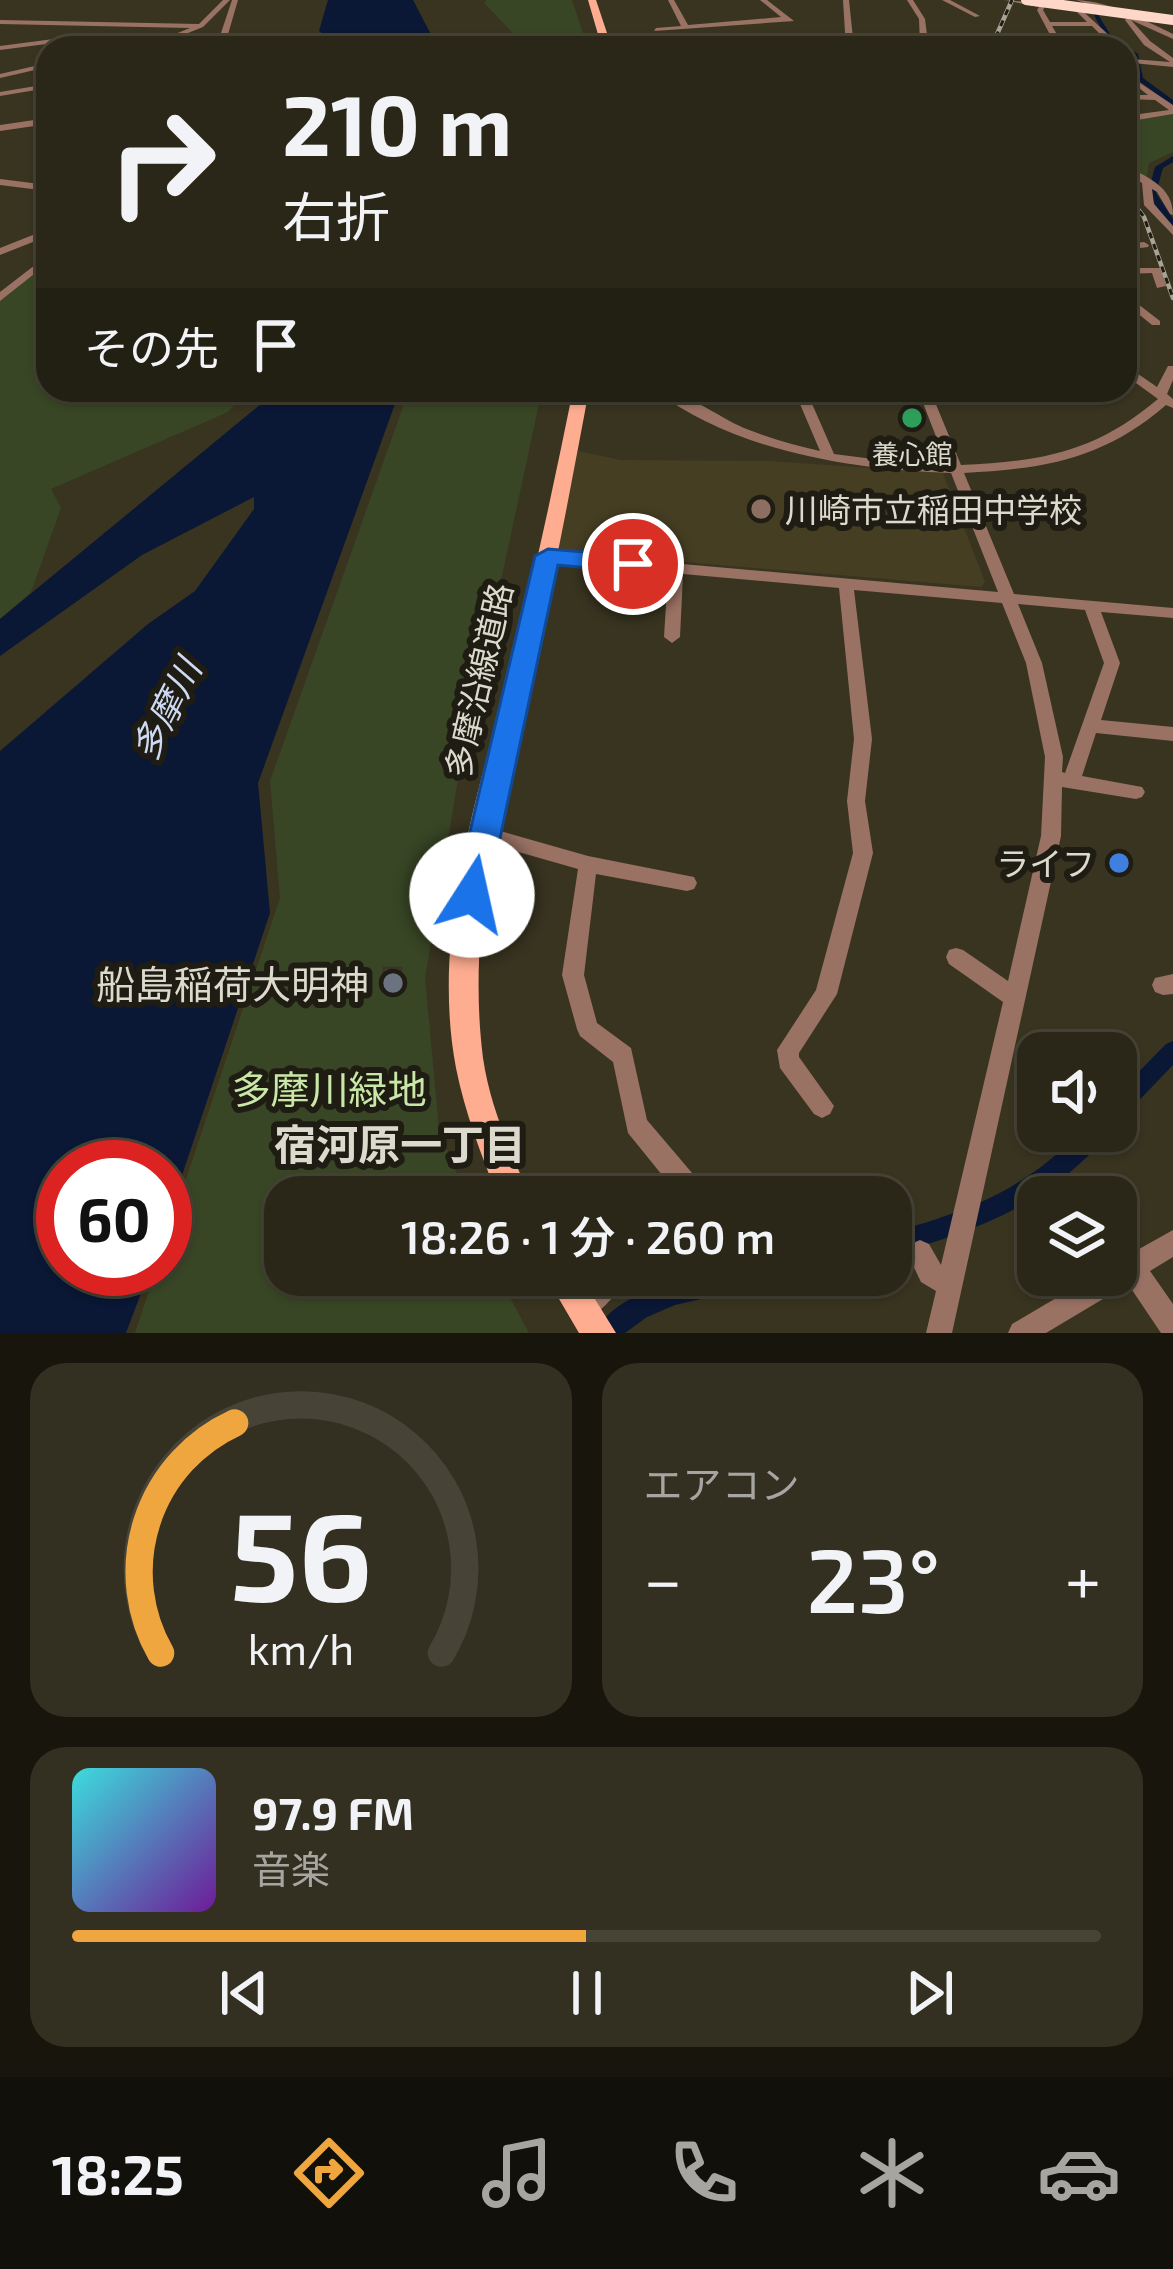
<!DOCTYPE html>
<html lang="ja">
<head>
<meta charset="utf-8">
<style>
  :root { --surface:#2b2718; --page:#332f21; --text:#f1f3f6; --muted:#a6a5a2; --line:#474437; --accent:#f0a63e }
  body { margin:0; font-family:"Exo 2","Noto Sans JP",sans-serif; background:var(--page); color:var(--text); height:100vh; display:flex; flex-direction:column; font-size:45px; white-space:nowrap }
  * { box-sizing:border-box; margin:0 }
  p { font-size:39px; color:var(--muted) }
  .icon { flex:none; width:66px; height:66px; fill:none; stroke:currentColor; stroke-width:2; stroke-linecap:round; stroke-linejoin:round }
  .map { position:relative; height:1333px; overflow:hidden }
  .panel { display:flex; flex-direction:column; gap:30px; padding:30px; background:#18150d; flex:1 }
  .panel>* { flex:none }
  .guide { position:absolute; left:36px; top:36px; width:1101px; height:366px; border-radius:36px; box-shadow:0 3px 9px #0004,0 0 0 3px var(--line); background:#2b2718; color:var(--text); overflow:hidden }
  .buttons { position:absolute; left:1017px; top:1032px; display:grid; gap:24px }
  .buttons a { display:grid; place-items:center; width:120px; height:120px; border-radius:24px; background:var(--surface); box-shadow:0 3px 9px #0004,0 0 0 3px var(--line); font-size:60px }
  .speed { position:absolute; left:36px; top:1140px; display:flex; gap:24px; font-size:60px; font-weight:700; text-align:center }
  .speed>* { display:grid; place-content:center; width:156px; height:156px; border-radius:50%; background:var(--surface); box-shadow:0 3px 9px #0004,0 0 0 3px var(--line); line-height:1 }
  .speed .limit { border:18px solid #d22; background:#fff; color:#111 }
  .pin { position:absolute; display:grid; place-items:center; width:102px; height:102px; color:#fff; margin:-51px; border:6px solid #fff; border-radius:50%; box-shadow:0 3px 12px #0007 }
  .me { position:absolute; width:132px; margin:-66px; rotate:10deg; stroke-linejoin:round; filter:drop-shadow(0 0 9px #0008) }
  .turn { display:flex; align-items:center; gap:42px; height:252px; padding:0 48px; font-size:54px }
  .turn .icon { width:156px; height:156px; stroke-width:2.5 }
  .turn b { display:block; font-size:84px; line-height:102px }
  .then { display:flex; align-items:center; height:114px; padding:0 48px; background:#0003; gap:24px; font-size:45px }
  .big { font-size:90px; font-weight:600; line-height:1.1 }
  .panel .tile { flex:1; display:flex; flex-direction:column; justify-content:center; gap:18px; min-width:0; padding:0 42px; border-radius:36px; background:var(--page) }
  .panel .dial { align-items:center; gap:0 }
  .dial svg { height:312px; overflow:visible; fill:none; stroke:var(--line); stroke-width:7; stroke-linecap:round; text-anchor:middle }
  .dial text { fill:var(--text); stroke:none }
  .song { display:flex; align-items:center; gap:36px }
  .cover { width:144px; height:144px; border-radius:18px; background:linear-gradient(135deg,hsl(180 70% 55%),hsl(280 70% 35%)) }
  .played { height:12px; border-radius:6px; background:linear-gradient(90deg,var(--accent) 50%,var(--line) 50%) }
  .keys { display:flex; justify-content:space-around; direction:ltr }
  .heat { display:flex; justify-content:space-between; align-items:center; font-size:66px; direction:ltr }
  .panel .tiles { flex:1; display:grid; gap:30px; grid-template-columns:1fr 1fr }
  .tile:last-child { grid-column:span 2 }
  .trip { position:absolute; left:264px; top:1176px; width:648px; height:120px; border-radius:36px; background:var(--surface); box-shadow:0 3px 9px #0004,0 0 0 3px var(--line); font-weight:600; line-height:120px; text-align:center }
  .dock { display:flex; height:192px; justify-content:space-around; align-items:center; background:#11100a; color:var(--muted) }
  .dock .icon { width:84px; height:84px }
  .dock .selected { color:var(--accent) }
  .dock b { font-size:54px; color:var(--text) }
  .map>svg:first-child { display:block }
</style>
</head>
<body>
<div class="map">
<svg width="1173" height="1333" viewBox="0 0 1173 1333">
  <rect width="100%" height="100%" fill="#393420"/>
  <path fill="#453e23" d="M578,451L620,460L770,461L943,473L985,582L981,587L565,552L557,546Z"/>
  <path fill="#384625" d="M486,0H572L588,48H512L511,31L484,3Z
    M1173,114V152L1149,163L1146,181L1129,171L1125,120Z
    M48,261V390H247L228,412L51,489L61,508L31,592L0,619V301Z
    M409,390H542L457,785L425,978L439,1129L466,1197H285V1275H498L529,1333H135L156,1269H165V1242L280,898L270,781Z"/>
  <path fill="#0a1735" d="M328,0H413L438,48H340L319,31Z
    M278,390H400L258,783L270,913L165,1226V1167H63V1269H150L126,1333H0V751L148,624L195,591L254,509V497L142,555L0,656V619Z"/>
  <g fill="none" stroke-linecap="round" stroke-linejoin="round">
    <path stroke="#0a1735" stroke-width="3" d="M35,341L40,329L48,325"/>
    <path fill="#0a1735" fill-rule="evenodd" d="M1093,13H1097L1110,34L1138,54L1143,78L1173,100V106L1138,80L1133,56L1125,48L1105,36Z
      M1173,156V162L1163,168L1156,193L1173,219V229L1170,228L1148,193L1155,167Z
      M1173,1041V1065L1123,1117L1116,1121V1095L1166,1044Z
      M1082,1131H1108C1101,1145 1088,1156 1077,1166C1023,1214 959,1236 891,1255V1233C971,1210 1022,1191 1082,1131Z
      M698,1275H765L761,1283L753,1287L675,1305L647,1317L625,1333H595C611,1298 664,1284 698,1275Z"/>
    <path fill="#9a7264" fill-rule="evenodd" d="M223,0H230L203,27L153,47L149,45L154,42L100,37L0,50V46L100,33L163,39L190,28L0,24V20L199,24Z
      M232,0H238L224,48H216Z
      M668,0H674L688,25L781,17L760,0H767L794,21L654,31L656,28L681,26Z
      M843,0H849L854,48H846Z
      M907,0H913L925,19L928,43L933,48H925L920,44L919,19Z
      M942,0H950L980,16L975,17Z
      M1004,0L1041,3L1043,0H1049L1043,10L1050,22H1087L1070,5L1075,4L1123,48H1115L1107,41L1060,40L1065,48H1057L1037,10L1039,7ZM1052,26H1092L1103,37L1058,36Z
      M1076,0C1109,1 1144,20 1173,34V39L1131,20L1150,41L1173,58V67L1133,63L1140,83L1173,105V114L1125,122V116L1169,110L1155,100L1125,99V95H1148C1132,84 1125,70 1125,50L1131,59L1170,62L1144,45L1125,20L1127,18Z
      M1015,42L1025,48H1016L1011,44Z
      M786,46H813L817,48H782Z
      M48,63V67L0,78V74Z
      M48,84V88L0,96V92Z
      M48,118V124L0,131V125Z
      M1125,166C1148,177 1173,187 1173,215L1170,214L1157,192L1152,189L1154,204L1173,226V235L1144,205L1142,183L1125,173Z
      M0,179L48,185V191L0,185Z
      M1125,214L1131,216V220H1125Z
      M48,229V236L0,255V248Z
      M1144,242L1149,245L1148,247L1125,250V244Z
      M48,255V263L0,301V292Z
      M1125,268H1160L1166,286L1157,288L1152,273L1125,274Z
      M1125,294L1160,321V325H1152L1125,303Z
      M1125,365L1157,387L1168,366H1173V380L1167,394L1173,399V408L1166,405C1104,459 1044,469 964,473L1014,594L1173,608V618L1101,612L1120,663L1101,720L1173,727V741L1096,733L1082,776L1142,787L1145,792L1142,797L1136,799L1062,787L1061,836L952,1333H926L936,1291L921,1282L907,1253L911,1244L920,1240L929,1244L941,1265L1003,1002L949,964L946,957L949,950L956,948L963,950L1008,981L1041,836L1045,757L1026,663L1002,603L854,590L872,739L865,801L873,853L837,994L799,1053V1057L834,1106L830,1114L822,1118L814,1114L780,1068L777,1050L816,990L853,853L847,801L854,739L839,588L683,574L680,637L672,643L664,637L668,573L547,562L540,557L547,552L998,592L951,473C854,470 733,451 655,390C685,390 716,416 744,428C769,438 794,445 820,451L794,390H806L834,454L912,464L947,465L918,390H930L961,465C1042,461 1094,453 1158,399L1125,375ZM1018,604L1085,610L1104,663L1065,773L1062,772L1063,757L1042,663Z
      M483,826L588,856L694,877L697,883L694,889L687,891L596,874L584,975L597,1023L631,1048L647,1120L698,1180L701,1189L698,1197H673L675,1191L628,1133L613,1062L580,1036L577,1029L562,975L578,869L476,840L474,834L476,828Z
      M1173,974V994L1163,995L1155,992L1152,985L1155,978Z
      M1173,1230V1257L1150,1271L1173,1304V1333H1161L1128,1284L1046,1333H1008L1012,1324L1095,1275H1116V1262Z
      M596,1275H627C620,1292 599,1315 582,1322L573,1318L569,1309L573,1300Z"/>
    <path fill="#ffad91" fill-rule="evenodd" d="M588,0H596L612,48H602Z
      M573,390H589C573,474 558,559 538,642C506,780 465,916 483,1058C490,1107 511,1152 530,1197H498C481,1154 465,1113 456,1068C430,931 480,788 514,656C536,568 555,479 573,390Z
      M545,1275H580L616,1333H579Z"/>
    <g stroke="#a7a495" stroke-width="4.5">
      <path id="rail" d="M991,48L1012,0
        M1125,192L1144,217L1173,298"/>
    </g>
    <use href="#rail" stroke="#1e1c13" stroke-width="3" stroke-dasharray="6" stroke-linecap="butt"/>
    <path stroke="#ffd7c9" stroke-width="10" d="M1026,0L1173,20"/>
  </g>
  <path fill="#474230" d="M402,972L400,993L383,994L382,989Z"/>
  <path fill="#524d38" stroke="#393627" stroke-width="3" d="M384,968H401L399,989H382Z"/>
  <path fill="#1a73e8" stroke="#114b97" stroke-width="3" d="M548,549L633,556L646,564L633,572L558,565L488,895L484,905L472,909L460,905L455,895L535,556Z"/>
  <circle fill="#2e9e5b" stroke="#1e1c13" stroke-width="4.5" cx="912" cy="418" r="12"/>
  <circle fill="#8d6e63" stroke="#1e1c13" stroke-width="4.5" cx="761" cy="509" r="12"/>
  <circle fill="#3f7fe0" stroke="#1e1c13" stroke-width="4.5" cx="1119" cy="863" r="12"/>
  <circle fill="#6b7280" stroke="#1e1c13" stroke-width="4.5" cx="393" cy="983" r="12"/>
  <g text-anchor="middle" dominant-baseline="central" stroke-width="12" stroke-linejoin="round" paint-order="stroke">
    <g font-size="27" fill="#dcd9cd" stroke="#1e1c13">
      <text x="912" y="453">養心館</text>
    </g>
    <g font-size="33" fill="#dcd9cd" stroke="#1e1c13" text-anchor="start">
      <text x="785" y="509">川崎市立稲田中学校</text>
      <text x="1095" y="863" text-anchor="end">ライフ</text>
    </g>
    <g font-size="33" fill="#dcd9cd" stroke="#1e1c13">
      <text transform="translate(478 680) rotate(-77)">多摩沿線道路</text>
    </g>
    <g font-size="36" font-style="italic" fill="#cedaf3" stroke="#1e1c13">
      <text transform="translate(165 709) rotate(-63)">多摩川</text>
    </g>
    <g font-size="39" fill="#dcd9cd" stroke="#1e1c13" text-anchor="end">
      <text x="369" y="983">船島稲荷大明神</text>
    </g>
    <g font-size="39" fill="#c9e8a7" stroke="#1e1c13">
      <text x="329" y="1088">多摩川緑地</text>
    </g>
    <g font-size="42" font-weight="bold" fill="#dcd9cd" stroke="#1e1c13">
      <text x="400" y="1143">宿河原一丁目</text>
    </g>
  </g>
</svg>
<div class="buttons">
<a><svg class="icon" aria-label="sound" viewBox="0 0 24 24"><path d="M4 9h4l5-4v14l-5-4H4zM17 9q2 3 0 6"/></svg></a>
<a><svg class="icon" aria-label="layers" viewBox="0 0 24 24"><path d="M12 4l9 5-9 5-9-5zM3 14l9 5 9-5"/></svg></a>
</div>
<div class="speed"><div class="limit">60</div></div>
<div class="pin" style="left:633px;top:564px;background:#d93025"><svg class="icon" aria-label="arrive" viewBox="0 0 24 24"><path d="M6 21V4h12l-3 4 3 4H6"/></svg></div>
<svg class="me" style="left:472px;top:895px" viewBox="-20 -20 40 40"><circle r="19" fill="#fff"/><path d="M0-13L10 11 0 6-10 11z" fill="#1a73e8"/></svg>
<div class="trip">18:26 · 1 分 · 260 m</div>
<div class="guide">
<div class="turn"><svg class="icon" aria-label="right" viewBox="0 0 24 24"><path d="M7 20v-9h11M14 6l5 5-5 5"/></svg><div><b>210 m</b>右折</div></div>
<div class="then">その先<svg class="icon" aria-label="arrive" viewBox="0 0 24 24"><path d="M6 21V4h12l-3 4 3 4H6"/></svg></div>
</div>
</div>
<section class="panel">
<div class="tiles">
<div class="tile dial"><svg viewBox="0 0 100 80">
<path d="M14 69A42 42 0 1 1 86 69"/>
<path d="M14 69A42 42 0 0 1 33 10" stroke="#f0a63e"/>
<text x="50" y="56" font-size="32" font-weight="700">56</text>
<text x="50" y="72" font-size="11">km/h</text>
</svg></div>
<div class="tile"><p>エアコン</p>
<div class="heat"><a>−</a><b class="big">23°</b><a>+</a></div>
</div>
<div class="tile">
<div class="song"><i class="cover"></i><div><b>97.9 FM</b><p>音楽</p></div></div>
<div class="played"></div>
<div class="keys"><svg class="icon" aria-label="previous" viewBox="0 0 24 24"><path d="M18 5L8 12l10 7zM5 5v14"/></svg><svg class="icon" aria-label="pause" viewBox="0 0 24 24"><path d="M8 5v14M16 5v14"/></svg><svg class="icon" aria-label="next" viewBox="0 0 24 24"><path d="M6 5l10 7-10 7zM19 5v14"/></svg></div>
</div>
</div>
</section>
<nav class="dock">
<b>18:25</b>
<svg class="icon selected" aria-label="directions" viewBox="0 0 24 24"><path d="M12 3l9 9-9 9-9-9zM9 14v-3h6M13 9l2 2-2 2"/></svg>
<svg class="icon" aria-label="music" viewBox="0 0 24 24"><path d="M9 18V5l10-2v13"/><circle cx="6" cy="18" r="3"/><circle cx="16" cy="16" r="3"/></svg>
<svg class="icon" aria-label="phone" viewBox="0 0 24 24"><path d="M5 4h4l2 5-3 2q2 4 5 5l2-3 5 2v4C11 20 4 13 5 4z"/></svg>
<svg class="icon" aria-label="climate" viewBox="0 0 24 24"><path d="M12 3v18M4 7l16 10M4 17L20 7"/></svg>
<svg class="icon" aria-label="car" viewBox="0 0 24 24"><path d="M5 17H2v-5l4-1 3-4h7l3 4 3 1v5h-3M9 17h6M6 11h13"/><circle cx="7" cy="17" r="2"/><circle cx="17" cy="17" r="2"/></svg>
</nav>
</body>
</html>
